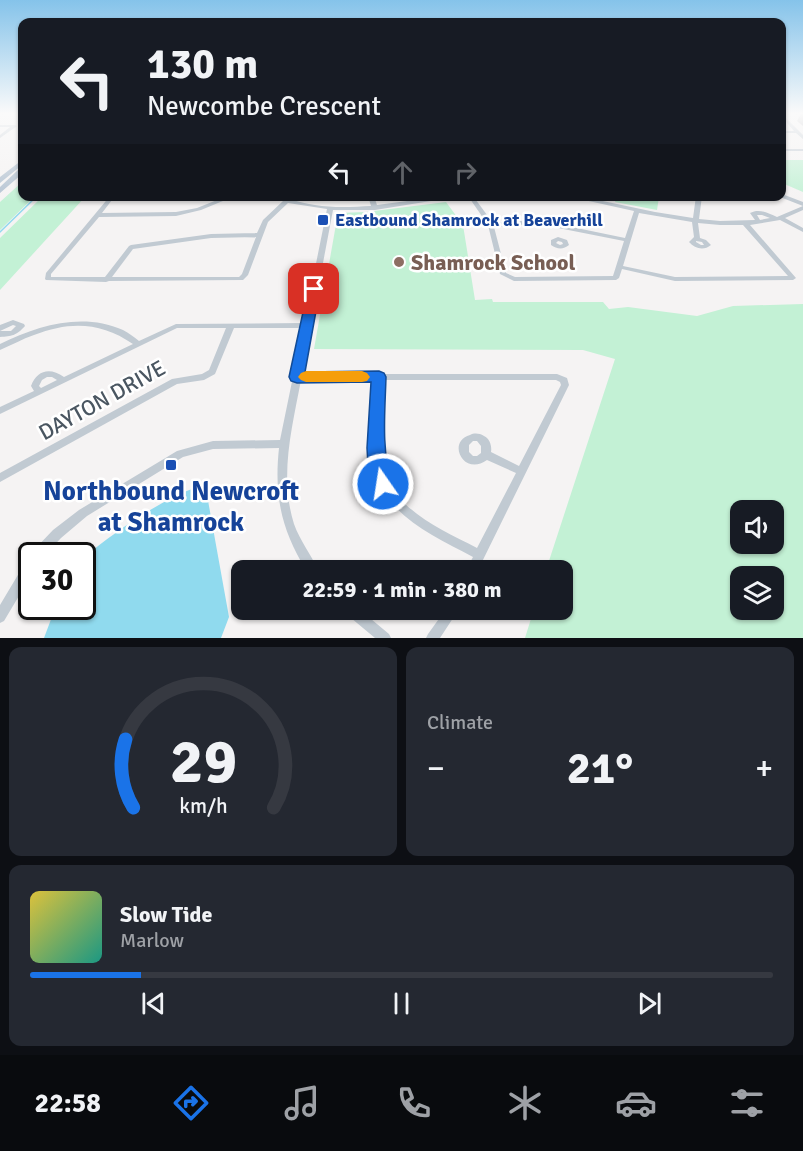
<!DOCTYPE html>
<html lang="en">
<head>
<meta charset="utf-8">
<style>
  :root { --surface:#171b24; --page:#242831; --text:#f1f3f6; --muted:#9ea1a6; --line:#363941; --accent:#1a73e8 }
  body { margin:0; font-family:Signika,sans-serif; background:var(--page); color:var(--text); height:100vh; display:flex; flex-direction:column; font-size:22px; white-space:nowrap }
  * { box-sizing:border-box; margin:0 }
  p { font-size:20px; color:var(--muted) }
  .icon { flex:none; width:33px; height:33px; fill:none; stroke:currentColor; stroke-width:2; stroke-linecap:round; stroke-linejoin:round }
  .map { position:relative; height:638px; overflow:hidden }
  .panel { display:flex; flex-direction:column; gap:9px; padding:9px; background:#0d0f14; flex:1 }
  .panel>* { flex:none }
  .hud { position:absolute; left:18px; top:18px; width:768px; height:183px; border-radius:12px; box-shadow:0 2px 4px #0004; background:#171b24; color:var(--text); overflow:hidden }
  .fabs { position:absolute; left:730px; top:500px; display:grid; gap:12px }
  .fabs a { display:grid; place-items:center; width:54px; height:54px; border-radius:12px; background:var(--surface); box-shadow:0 2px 4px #0004; font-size:30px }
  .speed { position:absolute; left:18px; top:542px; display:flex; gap:12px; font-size:30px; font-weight:700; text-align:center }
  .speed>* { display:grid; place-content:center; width:78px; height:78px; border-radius:50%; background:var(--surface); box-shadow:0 2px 4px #0004; line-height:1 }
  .speed .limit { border:3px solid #111; border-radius:9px; background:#fff; color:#111 }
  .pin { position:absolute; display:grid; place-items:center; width:51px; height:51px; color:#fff; margin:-26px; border-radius:12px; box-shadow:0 3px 9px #0006 }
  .me { position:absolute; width:66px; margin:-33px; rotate:347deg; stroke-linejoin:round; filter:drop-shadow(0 0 4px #0008) }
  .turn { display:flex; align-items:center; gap:21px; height:126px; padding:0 30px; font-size:27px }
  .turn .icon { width:78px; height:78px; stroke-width:2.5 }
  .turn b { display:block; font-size:42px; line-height:51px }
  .lanes { display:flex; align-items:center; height:57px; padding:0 30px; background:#0003; justify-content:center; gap:30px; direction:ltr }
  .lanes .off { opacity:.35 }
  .big { font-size:45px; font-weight:800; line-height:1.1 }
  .panel .tile { flex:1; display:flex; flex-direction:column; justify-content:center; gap:9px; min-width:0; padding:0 21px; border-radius:12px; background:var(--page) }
  .panel .dial { align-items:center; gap:0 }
  .dial svg { height:156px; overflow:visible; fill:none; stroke:var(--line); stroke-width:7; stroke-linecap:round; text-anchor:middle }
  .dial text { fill:var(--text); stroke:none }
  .song { display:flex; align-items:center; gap:18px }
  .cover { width:72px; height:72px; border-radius:9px; background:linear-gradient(135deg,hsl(50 70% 55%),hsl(170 70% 35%)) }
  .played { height:6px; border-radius:3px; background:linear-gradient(90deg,var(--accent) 15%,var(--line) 15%) }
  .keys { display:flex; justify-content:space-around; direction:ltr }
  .heat { display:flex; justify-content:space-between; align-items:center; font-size:33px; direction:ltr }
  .panel .tiles { flex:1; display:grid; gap:9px; grid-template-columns:1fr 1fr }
  .tile:last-child { grid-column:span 2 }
  .trip { position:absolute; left:231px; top:560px; width:342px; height:60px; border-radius:12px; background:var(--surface); box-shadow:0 2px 4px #0004; font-weight:800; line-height:60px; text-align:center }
  .menu { display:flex; height:96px; justify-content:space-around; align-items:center; background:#090b0e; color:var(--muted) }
  .menu .icon { width:42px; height:42px }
  .menu .current { color:var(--accent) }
  .menu b { font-size:27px; color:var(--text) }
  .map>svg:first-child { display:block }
</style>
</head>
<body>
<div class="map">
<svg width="803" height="638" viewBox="0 0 803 638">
  <rect width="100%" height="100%" fill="#f5f3f3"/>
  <path fill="#c3f1d5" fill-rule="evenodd" d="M782,160H803V192L782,183Z
    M22,182V196L34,197L0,230V202Z
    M42,197H85L0,290V238Z
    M617,197L656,196L659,197L657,210L615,202Z
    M446,202L463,225L475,300L492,299L493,302H603L609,309L628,307L697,316L733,306L803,304V638H525L534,609H562V570H546L615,359L583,350L314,349L338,213L366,212ZM741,510H774V543H741ZM741,576H774V609H741Z"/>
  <path fill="#90daee" d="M197,487L207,495L229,617L221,638H44L56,606H82L83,558C115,532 158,501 197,487Z"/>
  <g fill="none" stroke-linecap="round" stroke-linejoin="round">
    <path stroke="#90daee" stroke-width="1.5" d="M0,232L37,196"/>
    <path fill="#c1cad2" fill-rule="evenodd" d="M782,114L803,135V139L796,133H782V131H794L782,117Z
      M0,125H15L17,126L0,138V135L10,127H0Z
      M782,149H803V151H782Z
      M782,194L803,202V206L780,197Z
      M110,196H115L102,213L176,212L197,208L227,196H235L201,210L176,216L99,217L51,274V277H105L129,246L131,245L211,234L257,233L263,220L283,201L269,196C284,196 299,203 315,205C333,208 353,207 371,206L368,196H374L377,205L445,196H462L375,210H333L302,374H557L567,378L569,385L478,570H466L473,557C428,533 376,511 371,454C369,429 373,405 375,380H301C292,428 279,476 294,524C300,541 311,554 318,570H306C281,529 274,496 279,448L213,449L183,457L87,516L61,538L45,555H32L33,551L53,530L79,510L177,451L213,441L280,440L303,328H234L215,374L204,380L177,384L0,482V473L172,379L202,374L209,370L226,328H177L0,414V407L34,391L31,386C37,370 50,367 64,377L133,344C101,322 70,321 34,335C22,339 12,345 0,350V344C38,325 83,312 123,330C129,333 134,337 139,341L176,324L304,323L327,209L288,203L268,222L248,275L243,280L109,281L106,282L46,280L45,279L46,273ZM256,237L242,274L239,277H112L133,249L211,238ZM47,377H52L57,380L41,388L39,386L42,380ZM383,380H556L560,382L561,385L519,466L491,452C492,446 490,439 484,436C479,433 474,433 470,435C446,442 464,477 487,460L516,473L477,548C437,527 386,507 381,455C378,430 382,405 383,380ZM473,441H477L481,446V453L477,456H473L469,452V445Z
      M468,196H473L493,223L538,220L625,238L634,211L566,196H579L655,212L693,218L696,196H702L699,219L720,221L755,220L750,213C759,208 768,213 777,217L803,206V210L785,218L803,228V232L780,220L750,225L796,278L793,280L675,281L622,269L619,278L616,280L514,281L500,274L488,225ZM639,213L692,222L694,237L689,242C695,249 704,251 711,245L706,240L700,238L698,223L720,225H743L788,276L675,277L623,266ZM757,215H762L770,218L760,220ZM538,224L624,241L613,276L515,277L506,273L494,227ZM696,241L702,242L704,245H701L696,242Z
      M558,237L567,240L569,245C563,250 557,249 551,245V240ZM558,241L562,242L563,244L560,245L556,243Z
      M13,320L24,324L25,326C16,336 12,336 0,337V331H11L16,326L13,325L0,331V325Z
      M32,557V574L4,621L0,623V605L28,558Z
      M343,609H359L389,634L391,638H375L345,613Z
      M446,609H459L440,638H426L428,634Z"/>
    <path fill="#b3c2d1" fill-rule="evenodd" d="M22,160V165L0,183V177Z
      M19,169H22V174L0,193V187Z"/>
  </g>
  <path fill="#b0b2b7" d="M801,114H803V126L797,121Z"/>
  <linearGradient id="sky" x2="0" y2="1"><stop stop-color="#85c3ea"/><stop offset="0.56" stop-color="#fafafa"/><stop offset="1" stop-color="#fafafa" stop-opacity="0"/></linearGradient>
  <rect width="803" height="202" fill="url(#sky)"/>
  <path fill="#1a73e8" stroke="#114b97" stroke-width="1.5" d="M314,285L320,289L305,372L379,371L384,373L386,377C385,413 381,449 392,484L390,489L383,492L377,489L368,465L367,448L371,382L297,383L291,381L289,377L308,289Z"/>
  <path fill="#f59e0b" d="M306,371H362L367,373L370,377L367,381L362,382H306L301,380L298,377L301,373Z"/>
  <g fill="#1a4fb4" stroke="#fff" stroke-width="2">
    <rect x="317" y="214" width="12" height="12" rx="3"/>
    <rect x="165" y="459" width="12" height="12" rx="3"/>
  </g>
  <circle fill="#8d6e63" stroke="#fff" stroke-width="2" cx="399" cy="262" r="6"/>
  <g text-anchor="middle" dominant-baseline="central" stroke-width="5" stroke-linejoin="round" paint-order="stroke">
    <g font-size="18" font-weight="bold" fill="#164399" stroke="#fff" text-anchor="start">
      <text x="335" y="220">Eastbound Shamrock at Beaverhill</text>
    </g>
    <g font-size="22" font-weight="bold" fill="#785e54" stroke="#fff" text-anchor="start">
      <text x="411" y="262">Shamrock School</text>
    </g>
    <g font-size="22" fill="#4a5661" stroke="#fff">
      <text transform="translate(102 400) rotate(-29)">DAYTON DRIVE</text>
    </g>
    <g font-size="27" font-weight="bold" fill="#164399" stroke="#fff">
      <text x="171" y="491">Northbound Newcroft<tspan x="171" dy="31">at Shamrock</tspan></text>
    </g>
  </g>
</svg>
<div class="fabs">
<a><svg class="icon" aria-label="sound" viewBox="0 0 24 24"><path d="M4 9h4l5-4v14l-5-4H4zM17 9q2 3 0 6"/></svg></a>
<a><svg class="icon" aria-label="layers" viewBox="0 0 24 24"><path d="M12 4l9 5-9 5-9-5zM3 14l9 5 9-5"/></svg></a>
</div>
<div class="speed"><div class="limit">30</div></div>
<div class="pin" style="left:314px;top:289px;background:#d93025"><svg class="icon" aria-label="arrive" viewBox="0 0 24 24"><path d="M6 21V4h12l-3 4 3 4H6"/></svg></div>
<svg class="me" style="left:383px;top:484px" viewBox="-20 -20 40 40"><circle r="17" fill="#1a73e8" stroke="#fff" stroke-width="3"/><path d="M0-11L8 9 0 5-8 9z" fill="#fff"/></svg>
<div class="trip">22:59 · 1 min · 380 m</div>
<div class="hud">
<div class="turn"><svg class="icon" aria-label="left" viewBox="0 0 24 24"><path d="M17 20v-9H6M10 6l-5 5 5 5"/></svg><div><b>130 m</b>Newcombe Crescent</div></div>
<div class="lanes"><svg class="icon" aria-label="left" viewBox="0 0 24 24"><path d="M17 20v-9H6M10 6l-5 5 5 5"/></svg><svg class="icon off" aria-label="ahead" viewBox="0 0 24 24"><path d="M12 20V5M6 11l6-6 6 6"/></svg><svg class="icon off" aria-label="right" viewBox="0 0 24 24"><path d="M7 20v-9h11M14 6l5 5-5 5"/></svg></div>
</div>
</div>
<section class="panel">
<div class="tiles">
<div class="tile dial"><svg viewBox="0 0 100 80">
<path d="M14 69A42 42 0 1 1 86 69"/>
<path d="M14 69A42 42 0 0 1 10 34" stroke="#1a73e8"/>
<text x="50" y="56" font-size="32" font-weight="700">29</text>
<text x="50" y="72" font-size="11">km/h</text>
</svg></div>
<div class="tile"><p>Climate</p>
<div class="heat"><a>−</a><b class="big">21°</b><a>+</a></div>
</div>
<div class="tile">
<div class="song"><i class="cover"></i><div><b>Slow Tide</b><p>Marlow</p></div></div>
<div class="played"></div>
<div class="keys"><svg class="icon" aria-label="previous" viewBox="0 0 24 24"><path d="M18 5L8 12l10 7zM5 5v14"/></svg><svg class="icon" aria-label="pause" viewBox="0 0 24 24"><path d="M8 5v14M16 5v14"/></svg><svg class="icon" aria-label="next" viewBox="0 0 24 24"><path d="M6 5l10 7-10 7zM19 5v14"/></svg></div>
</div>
</div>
</section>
<nav class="menu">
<b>22:58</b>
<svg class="icon current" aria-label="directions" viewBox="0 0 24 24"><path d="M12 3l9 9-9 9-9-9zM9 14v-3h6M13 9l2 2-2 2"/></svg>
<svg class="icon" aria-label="music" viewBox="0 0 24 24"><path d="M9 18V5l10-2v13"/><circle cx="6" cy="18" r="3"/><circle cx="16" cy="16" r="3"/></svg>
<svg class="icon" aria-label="phone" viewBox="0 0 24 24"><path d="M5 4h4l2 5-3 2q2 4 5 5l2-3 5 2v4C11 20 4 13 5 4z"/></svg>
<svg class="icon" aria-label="climate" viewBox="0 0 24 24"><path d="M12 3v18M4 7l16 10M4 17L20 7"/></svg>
<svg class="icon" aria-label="car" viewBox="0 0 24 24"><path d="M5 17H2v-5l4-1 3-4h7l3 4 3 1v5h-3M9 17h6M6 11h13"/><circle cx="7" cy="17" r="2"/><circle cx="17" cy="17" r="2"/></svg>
<svg class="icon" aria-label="filters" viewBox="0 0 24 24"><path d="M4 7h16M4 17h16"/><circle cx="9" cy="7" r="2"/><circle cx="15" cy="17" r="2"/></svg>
</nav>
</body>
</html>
